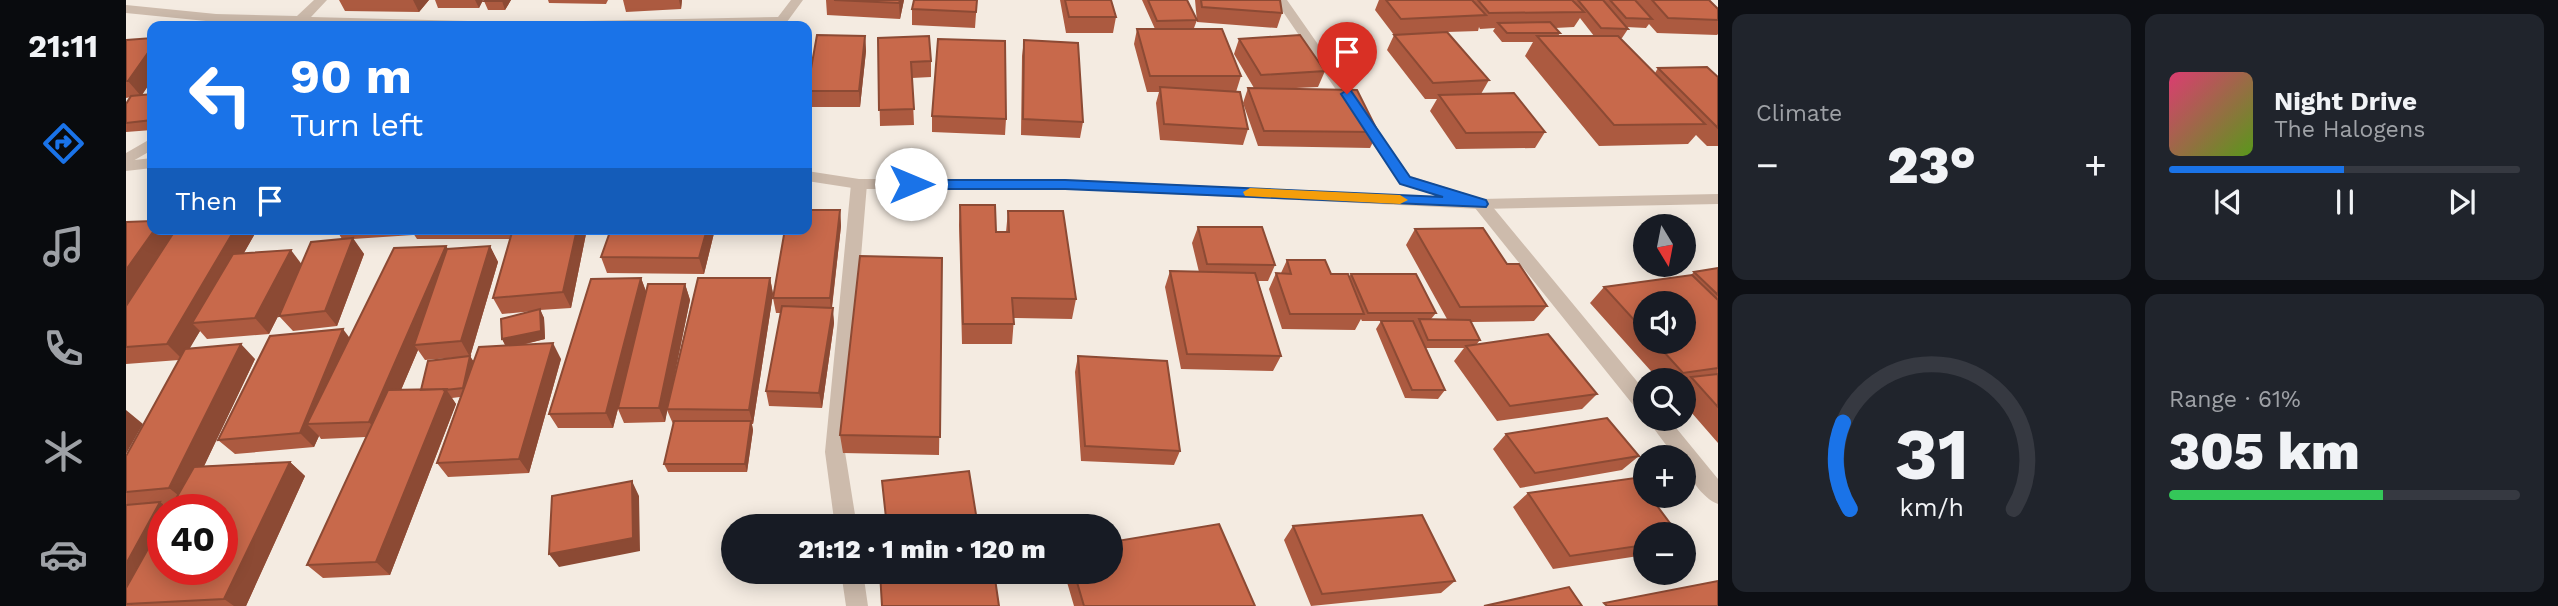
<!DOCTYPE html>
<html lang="en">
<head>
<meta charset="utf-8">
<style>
  :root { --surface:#171b24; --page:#20242c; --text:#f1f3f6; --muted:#9ea1a6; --line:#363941; --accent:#1a73e8 }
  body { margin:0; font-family:"Work Sans",sans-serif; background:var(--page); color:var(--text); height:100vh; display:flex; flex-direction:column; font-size:26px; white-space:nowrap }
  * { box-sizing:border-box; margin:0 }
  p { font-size:23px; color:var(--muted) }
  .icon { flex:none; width:38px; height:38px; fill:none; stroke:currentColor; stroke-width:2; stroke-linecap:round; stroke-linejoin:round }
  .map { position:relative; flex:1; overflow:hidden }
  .sheet { display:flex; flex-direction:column; gap:14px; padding:14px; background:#0d0f14; width:840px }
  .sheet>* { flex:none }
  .top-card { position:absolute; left:21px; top:21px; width:665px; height:214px; border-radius:14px; box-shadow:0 4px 18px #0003; background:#1a73e8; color:#fff; overflow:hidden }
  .needle { width:46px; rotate:170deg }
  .fabs { position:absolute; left:1507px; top:214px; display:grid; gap:14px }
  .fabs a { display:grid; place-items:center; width:63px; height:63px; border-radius:50%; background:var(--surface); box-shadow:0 4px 18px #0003; font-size:35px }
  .speed { position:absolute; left:21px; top:494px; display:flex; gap:14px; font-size:35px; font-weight:700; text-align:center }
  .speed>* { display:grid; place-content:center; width:91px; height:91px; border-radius:50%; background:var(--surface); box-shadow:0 4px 18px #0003; line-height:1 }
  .speed .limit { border:10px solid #d22; background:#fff; color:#111 }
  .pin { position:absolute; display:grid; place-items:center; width:60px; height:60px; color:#fff; margin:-72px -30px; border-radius:50% 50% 50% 0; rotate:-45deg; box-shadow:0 0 7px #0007 }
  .pin .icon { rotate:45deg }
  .me { position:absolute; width:77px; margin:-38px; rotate:90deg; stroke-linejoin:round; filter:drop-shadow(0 0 5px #0008) }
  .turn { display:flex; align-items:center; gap:24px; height:147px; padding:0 28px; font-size:32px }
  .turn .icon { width:91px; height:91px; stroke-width:2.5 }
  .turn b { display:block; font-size:49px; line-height:60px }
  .then { display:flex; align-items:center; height:66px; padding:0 28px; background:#0003; gap:14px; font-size:26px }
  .big { font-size:52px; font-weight:800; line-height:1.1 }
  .sheet .card { flex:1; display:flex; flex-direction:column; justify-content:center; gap:10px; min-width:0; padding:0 24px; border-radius:14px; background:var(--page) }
  .sheet .dial { align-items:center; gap:0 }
  .dial svg { height:182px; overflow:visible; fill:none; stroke:var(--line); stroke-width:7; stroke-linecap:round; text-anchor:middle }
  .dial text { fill:var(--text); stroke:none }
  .song { display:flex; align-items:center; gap:21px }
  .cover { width:84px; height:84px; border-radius:10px; background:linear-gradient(135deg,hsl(340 70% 55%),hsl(90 70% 35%)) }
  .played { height:7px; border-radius:4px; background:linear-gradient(90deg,var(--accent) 50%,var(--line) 50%) }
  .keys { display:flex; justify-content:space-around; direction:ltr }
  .heat { display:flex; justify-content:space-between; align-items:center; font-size:38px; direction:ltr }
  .charge { height:10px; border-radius:5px; background:linear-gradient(90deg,#34c759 61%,var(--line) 0) }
  .sheet .tiles { flex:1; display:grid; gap:14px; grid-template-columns:repeat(2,1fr) }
  .trip { position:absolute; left:595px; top:514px; width:402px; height:70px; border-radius:35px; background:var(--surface); box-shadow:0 4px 18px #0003; font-weight:800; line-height:70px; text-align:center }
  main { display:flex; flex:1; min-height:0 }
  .menu { display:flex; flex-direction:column; width:126px; justify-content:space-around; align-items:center; background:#090b0e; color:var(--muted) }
  .menu .icon { width:49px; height:49px }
  .menu .active { color:var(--accent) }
  .menu b { font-size:32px; color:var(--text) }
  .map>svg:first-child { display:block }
</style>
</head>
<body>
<main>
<nav class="menu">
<b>21:11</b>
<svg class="icon active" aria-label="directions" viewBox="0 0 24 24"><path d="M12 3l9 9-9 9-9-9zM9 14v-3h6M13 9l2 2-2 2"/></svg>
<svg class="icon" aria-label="music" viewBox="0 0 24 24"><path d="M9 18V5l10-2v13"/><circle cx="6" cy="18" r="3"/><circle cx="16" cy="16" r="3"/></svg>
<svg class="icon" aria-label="phone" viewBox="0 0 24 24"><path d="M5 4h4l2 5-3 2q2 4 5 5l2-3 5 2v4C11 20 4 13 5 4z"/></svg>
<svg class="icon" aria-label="climate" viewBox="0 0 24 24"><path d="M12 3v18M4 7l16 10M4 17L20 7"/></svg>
<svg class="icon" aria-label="car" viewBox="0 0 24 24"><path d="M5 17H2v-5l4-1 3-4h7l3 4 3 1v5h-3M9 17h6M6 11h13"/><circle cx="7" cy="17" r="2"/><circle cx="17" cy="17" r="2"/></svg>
</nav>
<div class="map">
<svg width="1592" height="606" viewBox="0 0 1592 606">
  <rect width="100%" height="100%" fill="#f4ebe1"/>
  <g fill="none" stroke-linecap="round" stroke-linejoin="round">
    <path fill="#cdbbac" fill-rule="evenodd" d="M188,0H201L185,17L381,22L387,26H165L164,24L90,22L0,13V5L90,14L171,16Z
      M665,0H677L658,26H403L409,22L652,17Z
      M1149,0H1161L1284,176L1361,200L1519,391V413L1512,411L1349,208L1274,184Z
      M26,138V150L0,165V153Z
      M733,179L741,184L719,452L731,527H709L699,452L725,184Z
      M1520,418H1542L1592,479V504C1577,499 1558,473 1558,457H1549Z
      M715,572H737L742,606H720Z"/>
    <path fill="#cdbbac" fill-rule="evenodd" d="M26,158V168L0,171V161Z
      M681,171L733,179H939L1355,199L1592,194V204L1355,209L939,189H733L681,181Z"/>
  </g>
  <path fill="#ac5a40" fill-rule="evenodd" d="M213,0H303L293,12L219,11Z
    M309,0H357L353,8H312Z
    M385,0L379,10H362L358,1Z
    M422,0H482L480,4L423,3Z
    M497,0H556L555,9L500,12Z
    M700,0H778L774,19L701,15Z
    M851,0L849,28L786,25V9Z
    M934,0H985L990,17L987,33H940Z
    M1016,0H1061L1071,20L1068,28L1115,76L1110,92L1122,129L1117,145L1034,140L1030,103L1033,92H1021L1008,44L1011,29H1029Z
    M1069,0H1154L1156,13L1151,28L1071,22Z
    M1253,0H1583L1592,9V34L1591,35L1531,33L1523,24L1520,28L1500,27L1502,29L1496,38H1494L1529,73L1532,68L1592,77V146H1581L1570,135L1562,144L1473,146L1399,56L1407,42H1376L1367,31L1369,28L1354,29L1353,27L1352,31L1321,32L1363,80L1355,94L1419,132L1409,148L1330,149L1304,111L1311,99H1299L1261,50L1268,35L1249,10ZM1454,18L1468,36H1432L1434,33L1429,28L1448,27Z
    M739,36L740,51L734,107H683L681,91Z
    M26,38V80L16,95L26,94V130L0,132V104L5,97L0,98V40Z
    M752,38L805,61V77L786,78L788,125L754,126Z
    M1113,39L1199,71L1192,87L1170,88L1252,132L1244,148L1132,146L1117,103L1122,88H1128L1108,54Z
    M898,40L957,122L954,138L895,135L896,56Z
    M806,116L880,119L879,135L806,132Z
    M834,205L870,232H880L882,211L950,299L946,319L888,318L886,344H836L833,225Z
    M714,210L715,226L706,308L708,323L696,408L643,406L640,391L655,313H650L647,298Z
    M0,222L48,233L50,229H130L131,230L118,253L176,264L216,239L210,229H461L445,308L414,310L418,318L419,339L396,345L435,359L403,473L322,477L311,463L334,397L326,398L330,404L264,575L197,578L181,565L240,437L195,439L193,436L188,447L109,454L92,440L223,338L320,246L322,249L364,246L372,262L344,357L347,361L379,345L376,339L408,311L376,314L367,298L384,239H291L287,233V235L227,239L238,254L211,326L167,331L153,316L161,299L143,334L81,339L74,331L63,348L129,359L78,466L164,462L179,476L120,606H0V456L53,360L0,364ZM292,350L299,360L335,357L295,390H275ZM37,504H47L37,569L44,509Z
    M1072,227L1149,265L1142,281H1132L1155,356L1147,371L1055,369L1039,287L1044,271L1073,272L1066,243Z
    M485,229H589L578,274L481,273L475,257Z
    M1289,229L1381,264L1421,306L1408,321L1345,322L1354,340L1350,345L1471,394L1456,409L1371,421L1328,361L1338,348H1300L1319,390L1312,399L1279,398L1250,329L1255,321H1236L1235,319L1229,330L1156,329L1143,289L1150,273H1155L1161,260L1205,274L1223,277L1225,274L1310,313L1305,319H1321L1280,245Z
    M816,258L813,455L717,453L714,435Z
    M1592,268V443L1558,404V380H1533L1464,303L1478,287L1565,275L1568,272ZM1519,303L1558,341H1519Z
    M515,278L520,292L559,284L564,300L544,396L644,278L647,294L627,424H626L627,430L621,472H542L538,464L547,424L541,410L539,422L498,423L492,409L487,428H432L423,414Z
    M952,356L1054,451L1048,465L955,461L949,372Z
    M1380,434L1513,456L1496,470L1394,488L1367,449Z
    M1402,493L1519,534V555L1427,569L1387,507Z
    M1167,526L1329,581L1315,593L1185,606L1158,540Z
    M938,572H985L1129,606H948Z"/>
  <path fill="#8c4a34" d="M287,0H303L293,12Z
    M349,0H357L353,8Z
    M376,0H385L379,10L376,1Z
    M553,0H556L555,9Z
    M774,0H778L774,19L773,3Z
    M739,36L740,51L734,107L733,91Z
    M26,47V80L15,96L2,81Z
    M714,210L715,226L705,314L704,298Z
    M29,229H44L50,236L0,320V270Z
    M109,229L131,230L78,322L66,323L74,331L57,360L41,344Z
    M451,229H461L445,308L437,292Z
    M581,229H589L578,274L573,258Z
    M227,238L238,254L211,326L199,311Z
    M320,246L330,262L288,345L292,350L255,437L243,422Z
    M364,246L372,262L344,357L335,341Z
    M165,250L177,266L143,334L129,318Z
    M515,278L521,294L487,428L480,413Z
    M644,278L647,294L627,424L623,410Z
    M559,284L564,300L539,422L533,408Z
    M707,308L708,323L696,408L693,393Z
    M414,309L418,318L419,339L381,348L376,339Z
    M217,329L229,345L181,424L193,436L188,447L174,433Z
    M427,343L435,359L403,473L393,459Z
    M115,344L129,359L61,502L43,488Z
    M344,356L350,365L342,396L337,388Z
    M320,389L330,404L264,575L250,562Z
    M0,410L17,424L0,454Z
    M625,421L627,430L621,472L619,464Z
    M164,462L179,476L120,606H108L98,599Z
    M506,481L513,496L514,551L433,567L423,554Z
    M34,502L44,509H37V547L6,605L0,602V564Z"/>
  <path fill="#c8694b" stroke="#8c4a34" stroke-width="2" d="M359,0H376V1H358Z
    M708,0H774L773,3Z
    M788,0H851L850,12L786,9Z
    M939,0H985L990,17H943Z
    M1022,0H1061L1071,20L1031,21Z
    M1075,0H1154L1156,13L1076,7Z
    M1260,0H1346L1360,15L1275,19Z
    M1352,0H1446L1458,12L1363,13Z
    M1452,0H1477L1502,29L1475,28Z
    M1484,0H1509L1526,19L1500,18Z
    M1526,0H1583L1592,9V20L1542,18Z
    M1424,22L1434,33H1381L1372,23Z
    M1011,29H1096L1115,76H1024Z
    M1321,32L1363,80L1307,83L1268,35Z
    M691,35L739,36L733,91H681Z
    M1174,35L1199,71L1135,75L1113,39Z
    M803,36L805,61L785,62L788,109L753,110L752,38Z
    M1411,36H1492L1579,124L1488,125Z
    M26,38V47L2,81H0V40Z
    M812,39L879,41L880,119L806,116Z
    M898,40L952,43L957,122L897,119Z
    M1581,67L1592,77V128L1532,68Z
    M1034,87L1114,92L1122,129L1038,124Z
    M1122,88L1231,90L1252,132L1138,131Z
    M1388,93L1419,132L1340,133L1313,95Z
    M26,94V120L0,123V104L5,96Z
    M834,205H869L870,232H883L882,211H937L950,299L886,298L888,324H837Z
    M681,210H714L704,298H647L659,229H681Z
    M26,221V229H29L0,270V222Z
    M1072,227H1136L1149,265L1081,264Z
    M1357,228L1381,264H1393L1421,306L1334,307L1289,229Z
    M50,229H109L41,344L0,347V306Z
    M387,229H451L437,292L367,298Z
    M485,229H581L573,258L475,257Z
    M227,238L199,311L153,316L185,242Z
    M320,246L243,422L181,424L268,248Z
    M364,246L335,341L288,345L321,249Z
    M165,250L129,318L66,323L107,254Z
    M734,256L816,258L814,437L714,435Z
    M1161,260H1199L1205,274H1222L1238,314H1164L1150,273L1165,274Z
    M1592,268V295L1568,272Z
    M1044,271L1129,273L1155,356L1061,354Z
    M1225,274H1290L1310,313H1242Z
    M1566,275L1592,300V368L1557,373L1528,341H1558V303H1519V332L1478,287Z
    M515,278L480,413L423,414L465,279Z
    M572,278H644L623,410L541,409Z
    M522,284H559L533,408H492Z
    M656,306L707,308L693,393L640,391Z
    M414,309L415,331L376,339L375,319Z
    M1293,319L1344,320L1354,340H1302Z
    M1255,321H1287L1319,390H1286Z
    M217,329L174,433L92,440L144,336Z
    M1422,334L1471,394L1384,406L1340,346Z
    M427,343L393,459L311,463L353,347Z
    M115,344L43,488L0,492V456L59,349Z
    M344,356L337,388L319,390L320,389L295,390L302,361Z
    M952,356L1041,361L1054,451L959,446Z
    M1592,374V407L1565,377Z
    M320,389L250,562L181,565L262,390Z
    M1481,418L1513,456L1409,473L1380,434Z
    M548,421H625L619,464H538Z
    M164,462L98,599L0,604V588L37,522V569H96V509H44L68,467Z
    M843,471L852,527H761L756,481Z
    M1509,478L1519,491V495H1523L1552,534H1519V545L1444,556L1402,493Z
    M506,481L507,538L423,554L426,496Z
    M34,502L0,564V505Z
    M1296,515L1329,581L1196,594L1167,526Z
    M1093,524L1129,606H958L948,572H985V542Z
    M754,572H868L873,606H756Z
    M1592,581V606H1481L1478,603Z
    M1443,587L1456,606H1358Z"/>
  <path fill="#1a73e8" stroke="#114b97" stroke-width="2" d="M1221,90L1225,91L1284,177L1360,200L1362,204L1360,207L939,189H785L778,184L785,180H939L1317,197L1274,184L1215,94Z"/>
  <path fill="#f59e0b" d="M1124,188L1274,195L1282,200L1274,204L1119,196L1117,192Z"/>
</svg>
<div class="fabs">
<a><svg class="needle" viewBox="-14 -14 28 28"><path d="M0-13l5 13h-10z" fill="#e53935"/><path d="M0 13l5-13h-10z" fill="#9ea1a6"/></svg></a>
<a><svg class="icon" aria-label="sound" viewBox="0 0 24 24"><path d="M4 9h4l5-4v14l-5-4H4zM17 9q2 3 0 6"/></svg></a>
<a><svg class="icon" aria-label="search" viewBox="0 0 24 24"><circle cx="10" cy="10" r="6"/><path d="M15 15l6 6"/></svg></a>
<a>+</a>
<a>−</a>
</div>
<div class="speed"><div class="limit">40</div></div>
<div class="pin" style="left:1221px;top:94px;background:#d93025"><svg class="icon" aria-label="arrive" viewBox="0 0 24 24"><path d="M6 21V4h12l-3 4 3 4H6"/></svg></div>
<svg class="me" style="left:785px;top:184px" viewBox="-20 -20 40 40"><circle r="19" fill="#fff"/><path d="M0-13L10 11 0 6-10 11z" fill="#1a73e8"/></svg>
<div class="trip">21:12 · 1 min · 120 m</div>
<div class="top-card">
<div class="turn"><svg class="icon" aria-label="left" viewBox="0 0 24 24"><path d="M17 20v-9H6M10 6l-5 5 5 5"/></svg><div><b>90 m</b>Turn left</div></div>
<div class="then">Then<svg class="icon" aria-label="arrive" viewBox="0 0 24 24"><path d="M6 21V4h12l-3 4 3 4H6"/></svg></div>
</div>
</div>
<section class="sheet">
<div class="tiles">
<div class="card"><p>Climate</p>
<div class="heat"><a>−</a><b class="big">23°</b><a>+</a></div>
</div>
<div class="card">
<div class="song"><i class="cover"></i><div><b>Night Drive</b><p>The Halogens</p></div></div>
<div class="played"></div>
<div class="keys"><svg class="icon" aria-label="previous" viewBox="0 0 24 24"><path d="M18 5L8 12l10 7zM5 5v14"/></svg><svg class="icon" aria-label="pause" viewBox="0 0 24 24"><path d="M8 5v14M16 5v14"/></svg><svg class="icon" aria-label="next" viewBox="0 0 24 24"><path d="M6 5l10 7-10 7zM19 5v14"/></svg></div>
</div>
<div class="card dial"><svg viewBox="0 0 100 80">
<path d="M14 69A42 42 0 1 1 86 69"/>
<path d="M14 69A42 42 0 0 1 11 31" stroke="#1a73e8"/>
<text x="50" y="56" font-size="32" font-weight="700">31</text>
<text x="50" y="72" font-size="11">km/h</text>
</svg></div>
<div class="card"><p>Range · 61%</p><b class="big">305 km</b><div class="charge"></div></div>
</div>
</section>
</main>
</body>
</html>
